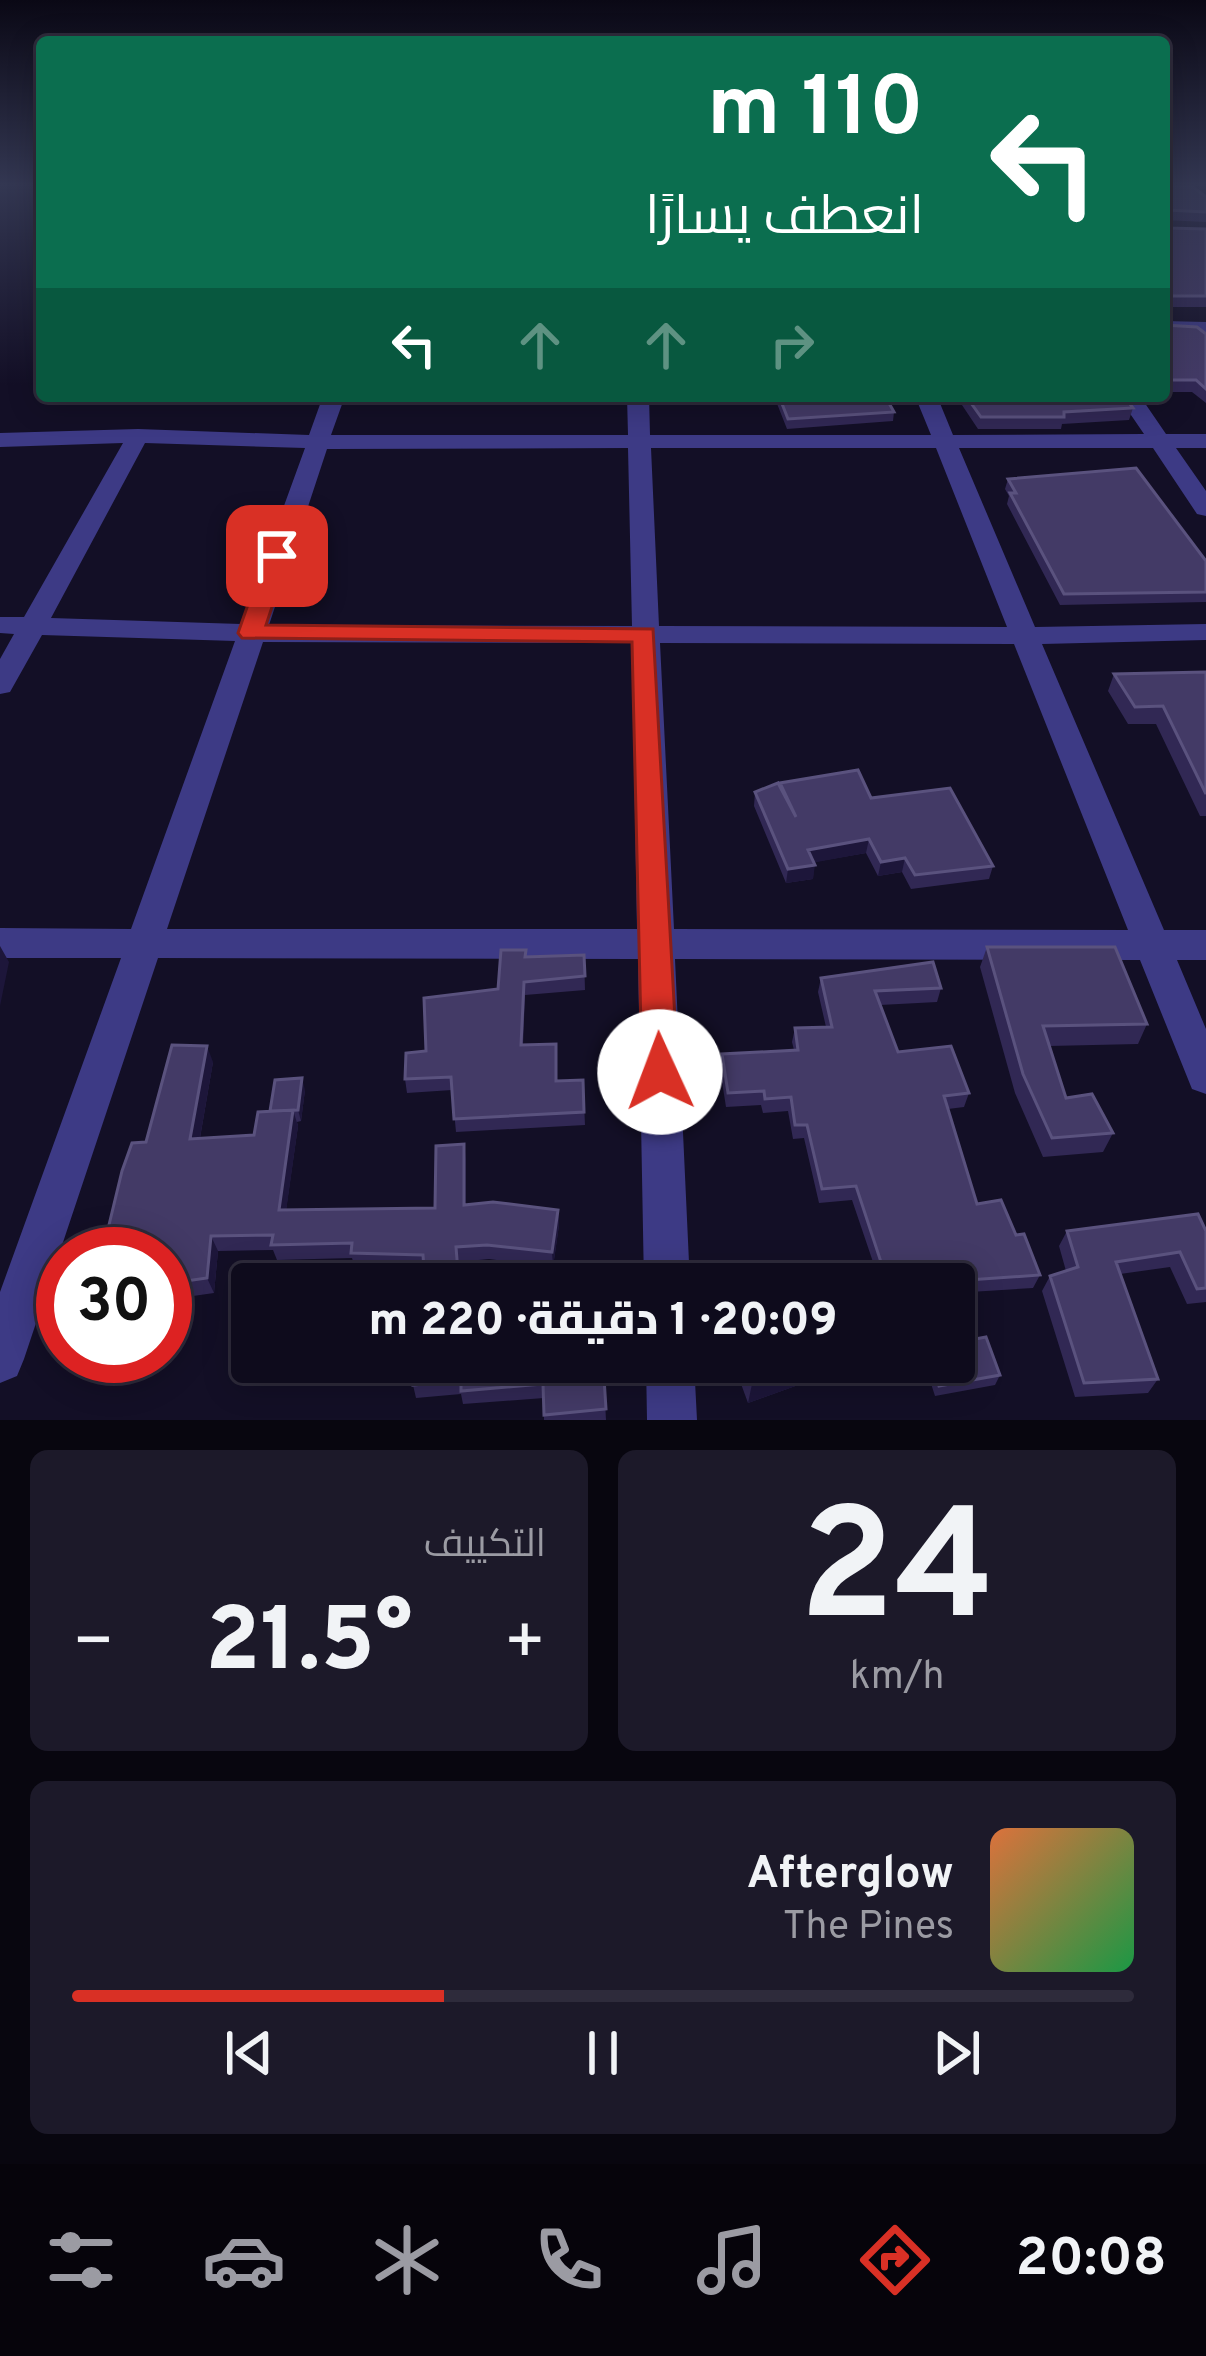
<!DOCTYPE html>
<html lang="ar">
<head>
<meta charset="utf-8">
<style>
  :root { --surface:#0e0b1c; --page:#1c1929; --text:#f1f3f6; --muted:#9b9ba3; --line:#2e2b3b; --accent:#d93025 }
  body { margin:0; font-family:Overpass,Cairo,sans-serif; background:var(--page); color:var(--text); direction:rtl; height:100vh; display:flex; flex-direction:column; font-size:45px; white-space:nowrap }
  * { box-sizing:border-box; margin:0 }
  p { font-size:39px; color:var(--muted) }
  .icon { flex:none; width:66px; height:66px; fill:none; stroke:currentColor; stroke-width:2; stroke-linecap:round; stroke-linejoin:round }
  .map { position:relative; height:1420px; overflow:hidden; direction:ltr }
  .panel { display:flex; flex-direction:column; gap:30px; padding:30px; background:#08060f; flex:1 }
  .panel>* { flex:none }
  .banner { position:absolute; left:36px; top:36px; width:1134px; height:366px; border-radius:12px; box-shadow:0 6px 30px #0003,0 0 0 3px var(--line); direction:rtl; background:#0b6e4f; color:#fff; overflow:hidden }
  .speed { position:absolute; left:36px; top:1227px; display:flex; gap:24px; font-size:60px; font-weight:700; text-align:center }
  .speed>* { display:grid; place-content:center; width:156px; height:156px; border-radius:50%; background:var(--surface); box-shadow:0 6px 30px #0003,0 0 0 3px var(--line); line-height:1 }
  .speed .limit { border:18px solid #d22; background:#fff; color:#111 }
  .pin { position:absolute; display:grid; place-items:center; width:102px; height:102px; color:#fff; margin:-51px; border-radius:24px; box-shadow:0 6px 18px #0006 }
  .me { position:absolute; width:132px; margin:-66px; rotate:358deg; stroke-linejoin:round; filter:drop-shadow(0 0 9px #0008) }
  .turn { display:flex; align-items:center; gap:42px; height:252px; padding:0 48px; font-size:54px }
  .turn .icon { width:156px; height:156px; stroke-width:2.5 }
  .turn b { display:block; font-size:84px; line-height:102px }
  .lanes { display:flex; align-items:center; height:114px; padding:0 48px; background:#0003; justify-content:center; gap:60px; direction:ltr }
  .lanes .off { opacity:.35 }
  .big { font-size:90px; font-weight:800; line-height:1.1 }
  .panel .tile { flex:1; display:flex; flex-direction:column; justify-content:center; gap:18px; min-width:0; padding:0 42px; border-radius:18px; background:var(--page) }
  .panel .dial { align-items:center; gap:0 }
  .dial b { font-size:156px; line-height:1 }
  .song { display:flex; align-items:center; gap:36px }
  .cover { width:144px; height:144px; border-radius:18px; background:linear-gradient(135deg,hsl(20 70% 55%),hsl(140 70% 35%)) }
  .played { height:12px; border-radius:6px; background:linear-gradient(90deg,var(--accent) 35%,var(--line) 35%) }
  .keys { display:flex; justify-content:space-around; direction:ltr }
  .heat { display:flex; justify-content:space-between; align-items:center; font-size:66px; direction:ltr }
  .panel .tiles { flex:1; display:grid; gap:30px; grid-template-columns:1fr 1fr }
  .tile:last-child { grid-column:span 2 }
  .trip { position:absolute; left:231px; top:1263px; width:744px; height:120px; border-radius:12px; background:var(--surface); box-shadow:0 6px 30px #0003,0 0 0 3px var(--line); font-weight:800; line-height:120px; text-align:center; direction:rtl }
  .menu { display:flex; height:192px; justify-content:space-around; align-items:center; background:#06040b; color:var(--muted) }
  .menu .icon { width:84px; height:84px }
  .menu .current { color:var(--accent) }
  .menu b { font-size:54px; color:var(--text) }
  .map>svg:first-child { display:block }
</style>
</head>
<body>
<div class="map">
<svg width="1206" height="1420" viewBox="0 0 1206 1420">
  <rect width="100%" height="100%" fill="#130f26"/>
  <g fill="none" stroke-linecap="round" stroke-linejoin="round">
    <path fill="#3d3a85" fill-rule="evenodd" d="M1164,321L1206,322V334L1164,333Z
      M323,396H345L331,435H628L627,396H649L650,435H931L915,396H937L953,435L1144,434L1118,396H1140L1166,434H1206V448H1176L1206,491V516L1197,514L1153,448H959L1035,627L1206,624V640L1042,644L1164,930H1206V960H1177L1206,1029V1094L1192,1089L1140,960L675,959L690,1284H644L638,959L158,958L24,1359L17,1376L0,1383V1292L121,958H0V928L131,929L235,641L42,635L10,692L0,694V659L14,634L0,633V617H24L123,443L0,447V433L138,429L309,435ZM145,443L305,448L241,624L51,618ZM628,448L632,626L269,625L327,449ZM651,448H936L1007,627L659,626ZM263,642L632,643L637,929H167ZM660,643L1014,644L1128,930L674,929Z
      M646,1362H694L697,1420H647Z"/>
  </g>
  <path fill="#312854" d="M1164,186L1206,197V222L1164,220Z
    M1164,226L1167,228L1206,229V307H1170L1167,317L1164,318Z
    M1164,322V325L1206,334V403L1192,392H1164Z
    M774,396H885L894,412L893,421L787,429Z
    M956,396H1124L1133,408L1129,420L1062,424L1061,429H978Z
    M1008,479L1206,561V602L1060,605L1007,504L1009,496L1005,489Z
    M1206,672V816H1200L1156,724H1128L1108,691L1114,674Z
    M755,792L871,798L993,866L989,879L911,889L902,872L878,876L866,853L814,862L813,879L786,883L754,806Z
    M987,947L1147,1024L1138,1044L1049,1046L1066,1098L1113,1133L1103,1152L1043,1157L1015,1093L980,967Z
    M584,955L585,990L525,995L523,1045L556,1081L583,1080L585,1125L456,1132L452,1090L407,1093L405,1079L426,1051L498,989L526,957Z
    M821,978L941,988L937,1002L880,1005L898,1052L969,1093L964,1107L948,1109L977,1204L1016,1235L1040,1275L1033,1288L954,1293V1284H860L859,1276L863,1263L873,1262L852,1200L819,1203L804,1138L793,1139L788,1111L763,1113L761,1105L726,1107L720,1069L722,1054L794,1050L792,1042L795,1028L826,1027L818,992Z
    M213,1062L200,1138L254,1135L305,1090L301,1121L297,1122L298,1126L286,1210L435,1208L466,1159V1204L558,1210L559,1225L553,1267L489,1259L458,1262L460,1284H425L424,1269L355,1268L352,1258L277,1260L273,1250L218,1251L214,1293L165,1300V1254L146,1142Z
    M1067,1231H1206V1302L1187,1304L1170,1267L1120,1274L1158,1379L1148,1393L1075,1397L1042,1291L1050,1276L1066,1271L1059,1246Z
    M603,1362L606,1420H544V1398L463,1404L461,1394L416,1398L413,1385Z
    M733,1362H830L826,1375L748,1403Z
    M924,1362H954L1000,1375L995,1385L935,1396Z"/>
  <path fill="#1d163a" d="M869,839L866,853L806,864L808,850Z
    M905,858L902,872L878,876L881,862Z
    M815,865L813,879L786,883L788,869Z
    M0,946L9,962L0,1006Z
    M207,1046L213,1062L197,1155L190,1139Z
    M302,1078L305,1090L301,1121L298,1110Z
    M293,1110L298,1126L284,1226L279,1210Z
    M464,1144L466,1159V1220L464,1205Z
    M558,1210L559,1225L553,1267L552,1252Z
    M211,1236L218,1251L214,1293L207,1278Z
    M814,1362H830L826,1375L748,1403L752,1384Z"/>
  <path fill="#433a66" stroke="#5a527e" stroke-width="3" d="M1164,186H1192L1206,197V212L1167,210L1164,219Z
    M1164,226L1167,228L1206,229V296H1164Z
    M1164,322V325L1197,327L1206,334V389L1196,380H1164Z
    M779,396H885L894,412L788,419Z
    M966,396H1124L1133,408L1064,412V417H981Z
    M1136,468L1206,561V592L1064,594L1010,493H1016L1008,479Z
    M1206,672V794L1163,706L1135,707L1114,674Z
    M858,770L871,798L950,788L993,866L915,875L905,858L881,862L869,839L808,850L815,865L788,869L755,792L778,783L796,817L780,783Z
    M987,947H1115L1147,1024L1043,1026L1066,1098L1092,1094L1113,1133L1052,1138L1023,1074Z
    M501,950H526L525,957L584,955L585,976L524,982L521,1045L556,1044V1081L583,1080L584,1112L454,1119L451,1077L405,1079L406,1053L426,1051L424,998L498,989Z
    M933,962L941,988L875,991L898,1052L951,1046L969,1093L944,1096L977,1204L1001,1200L1016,1235L1024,1234L1040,1275L910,1284H867L863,1263L881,1262L856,1186L822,1189L807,1125H795L791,1097L765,1099L764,1091L728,1093L722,1054L798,1050L795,1028L832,1027L821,978Z
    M172,1045L207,1046L190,1139L254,1135L258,1112L293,1110L279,1210L435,1208L436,1146L464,1144V1205L493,1202L558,1210L552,1252L487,1245L456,1247L459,1284H425L423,1255L351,1253L352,1243L271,1245L273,1235L211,1236L207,1278L165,1284V1254H102L122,1171L132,1143L146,1142Z
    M302,1078L298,1110L270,1111L275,1080Z
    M1198,1214L1206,1231V1288L1197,1289L1180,1252L1116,1262L1158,1379L1084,1383L1050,1276L1078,1267L1067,1231Z
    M986,1337L1000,1375L939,1386L932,1362H954V1343Z
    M413,1362H603L606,1409L544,1415L543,1384L461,1391V1380L413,1385Z
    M743,1362H814L752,1384Z"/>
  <linearGradient id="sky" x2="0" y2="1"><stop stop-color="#0a0815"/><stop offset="0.48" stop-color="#333752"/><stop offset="1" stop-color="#333752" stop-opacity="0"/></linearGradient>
  <rect width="1206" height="385" fill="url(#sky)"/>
  <path fill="#d93025" stroke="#8d1f18" stroke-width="3" d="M277,549L289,556L266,625L653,629L678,1072L673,1083L660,1088L647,1083L642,1072L632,642L242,638L238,633L265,556Z"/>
</svg>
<div class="speed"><div class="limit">30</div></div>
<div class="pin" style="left:277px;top:556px;background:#d93025"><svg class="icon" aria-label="arrive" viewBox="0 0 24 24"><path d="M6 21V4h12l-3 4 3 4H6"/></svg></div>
<svg class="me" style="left:660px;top:1072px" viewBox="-20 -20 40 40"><circle r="19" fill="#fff"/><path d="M0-13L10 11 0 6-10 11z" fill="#d93025"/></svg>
<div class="trip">20:09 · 1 دقيقة · 220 m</div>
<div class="banner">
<div class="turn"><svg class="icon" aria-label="left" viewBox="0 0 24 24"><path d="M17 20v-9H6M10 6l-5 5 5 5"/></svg><div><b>110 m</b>انعطف يسارًا</div></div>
<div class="lanes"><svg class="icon" aria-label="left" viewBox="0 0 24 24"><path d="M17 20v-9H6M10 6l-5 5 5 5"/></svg><svg class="icon off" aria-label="ahead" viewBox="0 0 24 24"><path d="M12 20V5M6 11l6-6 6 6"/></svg><svg class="icon off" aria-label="ahead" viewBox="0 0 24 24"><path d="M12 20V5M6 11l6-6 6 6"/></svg><svg class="icon off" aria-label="right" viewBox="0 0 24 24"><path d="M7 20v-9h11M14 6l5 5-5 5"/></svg></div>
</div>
</div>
<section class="panel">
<div class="tiles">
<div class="tile dial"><b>24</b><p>km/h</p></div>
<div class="tile"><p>التكييف</p>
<div class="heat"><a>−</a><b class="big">21.5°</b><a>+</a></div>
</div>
<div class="tile">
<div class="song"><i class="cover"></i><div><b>Afterglow</b><p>The Pines</p></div></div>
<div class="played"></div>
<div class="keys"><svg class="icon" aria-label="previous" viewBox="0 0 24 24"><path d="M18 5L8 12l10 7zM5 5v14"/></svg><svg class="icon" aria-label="pause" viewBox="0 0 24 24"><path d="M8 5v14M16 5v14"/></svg><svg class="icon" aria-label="next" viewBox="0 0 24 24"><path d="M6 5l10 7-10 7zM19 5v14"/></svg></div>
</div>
</div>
</section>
<nav class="menu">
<b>20:08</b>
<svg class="icon current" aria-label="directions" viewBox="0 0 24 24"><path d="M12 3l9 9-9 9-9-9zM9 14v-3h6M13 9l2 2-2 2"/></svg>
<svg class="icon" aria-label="music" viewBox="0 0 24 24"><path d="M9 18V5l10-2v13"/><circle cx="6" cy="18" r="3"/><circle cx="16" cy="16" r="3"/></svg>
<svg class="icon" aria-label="phone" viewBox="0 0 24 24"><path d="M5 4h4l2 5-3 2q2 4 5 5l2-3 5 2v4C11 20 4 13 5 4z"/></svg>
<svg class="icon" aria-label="climate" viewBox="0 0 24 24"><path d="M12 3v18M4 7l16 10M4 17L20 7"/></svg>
<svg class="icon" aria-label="car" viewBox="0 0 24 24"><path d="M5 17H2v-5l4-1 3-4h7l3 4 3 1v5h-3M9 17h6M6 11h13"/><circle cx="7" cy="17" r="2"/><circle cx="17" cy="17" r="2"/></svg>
<svg class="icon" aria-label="filters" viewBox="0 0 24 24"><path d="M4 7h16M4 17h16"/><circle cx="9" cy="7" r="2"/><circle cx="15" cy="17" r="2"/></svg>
</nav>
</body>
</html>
